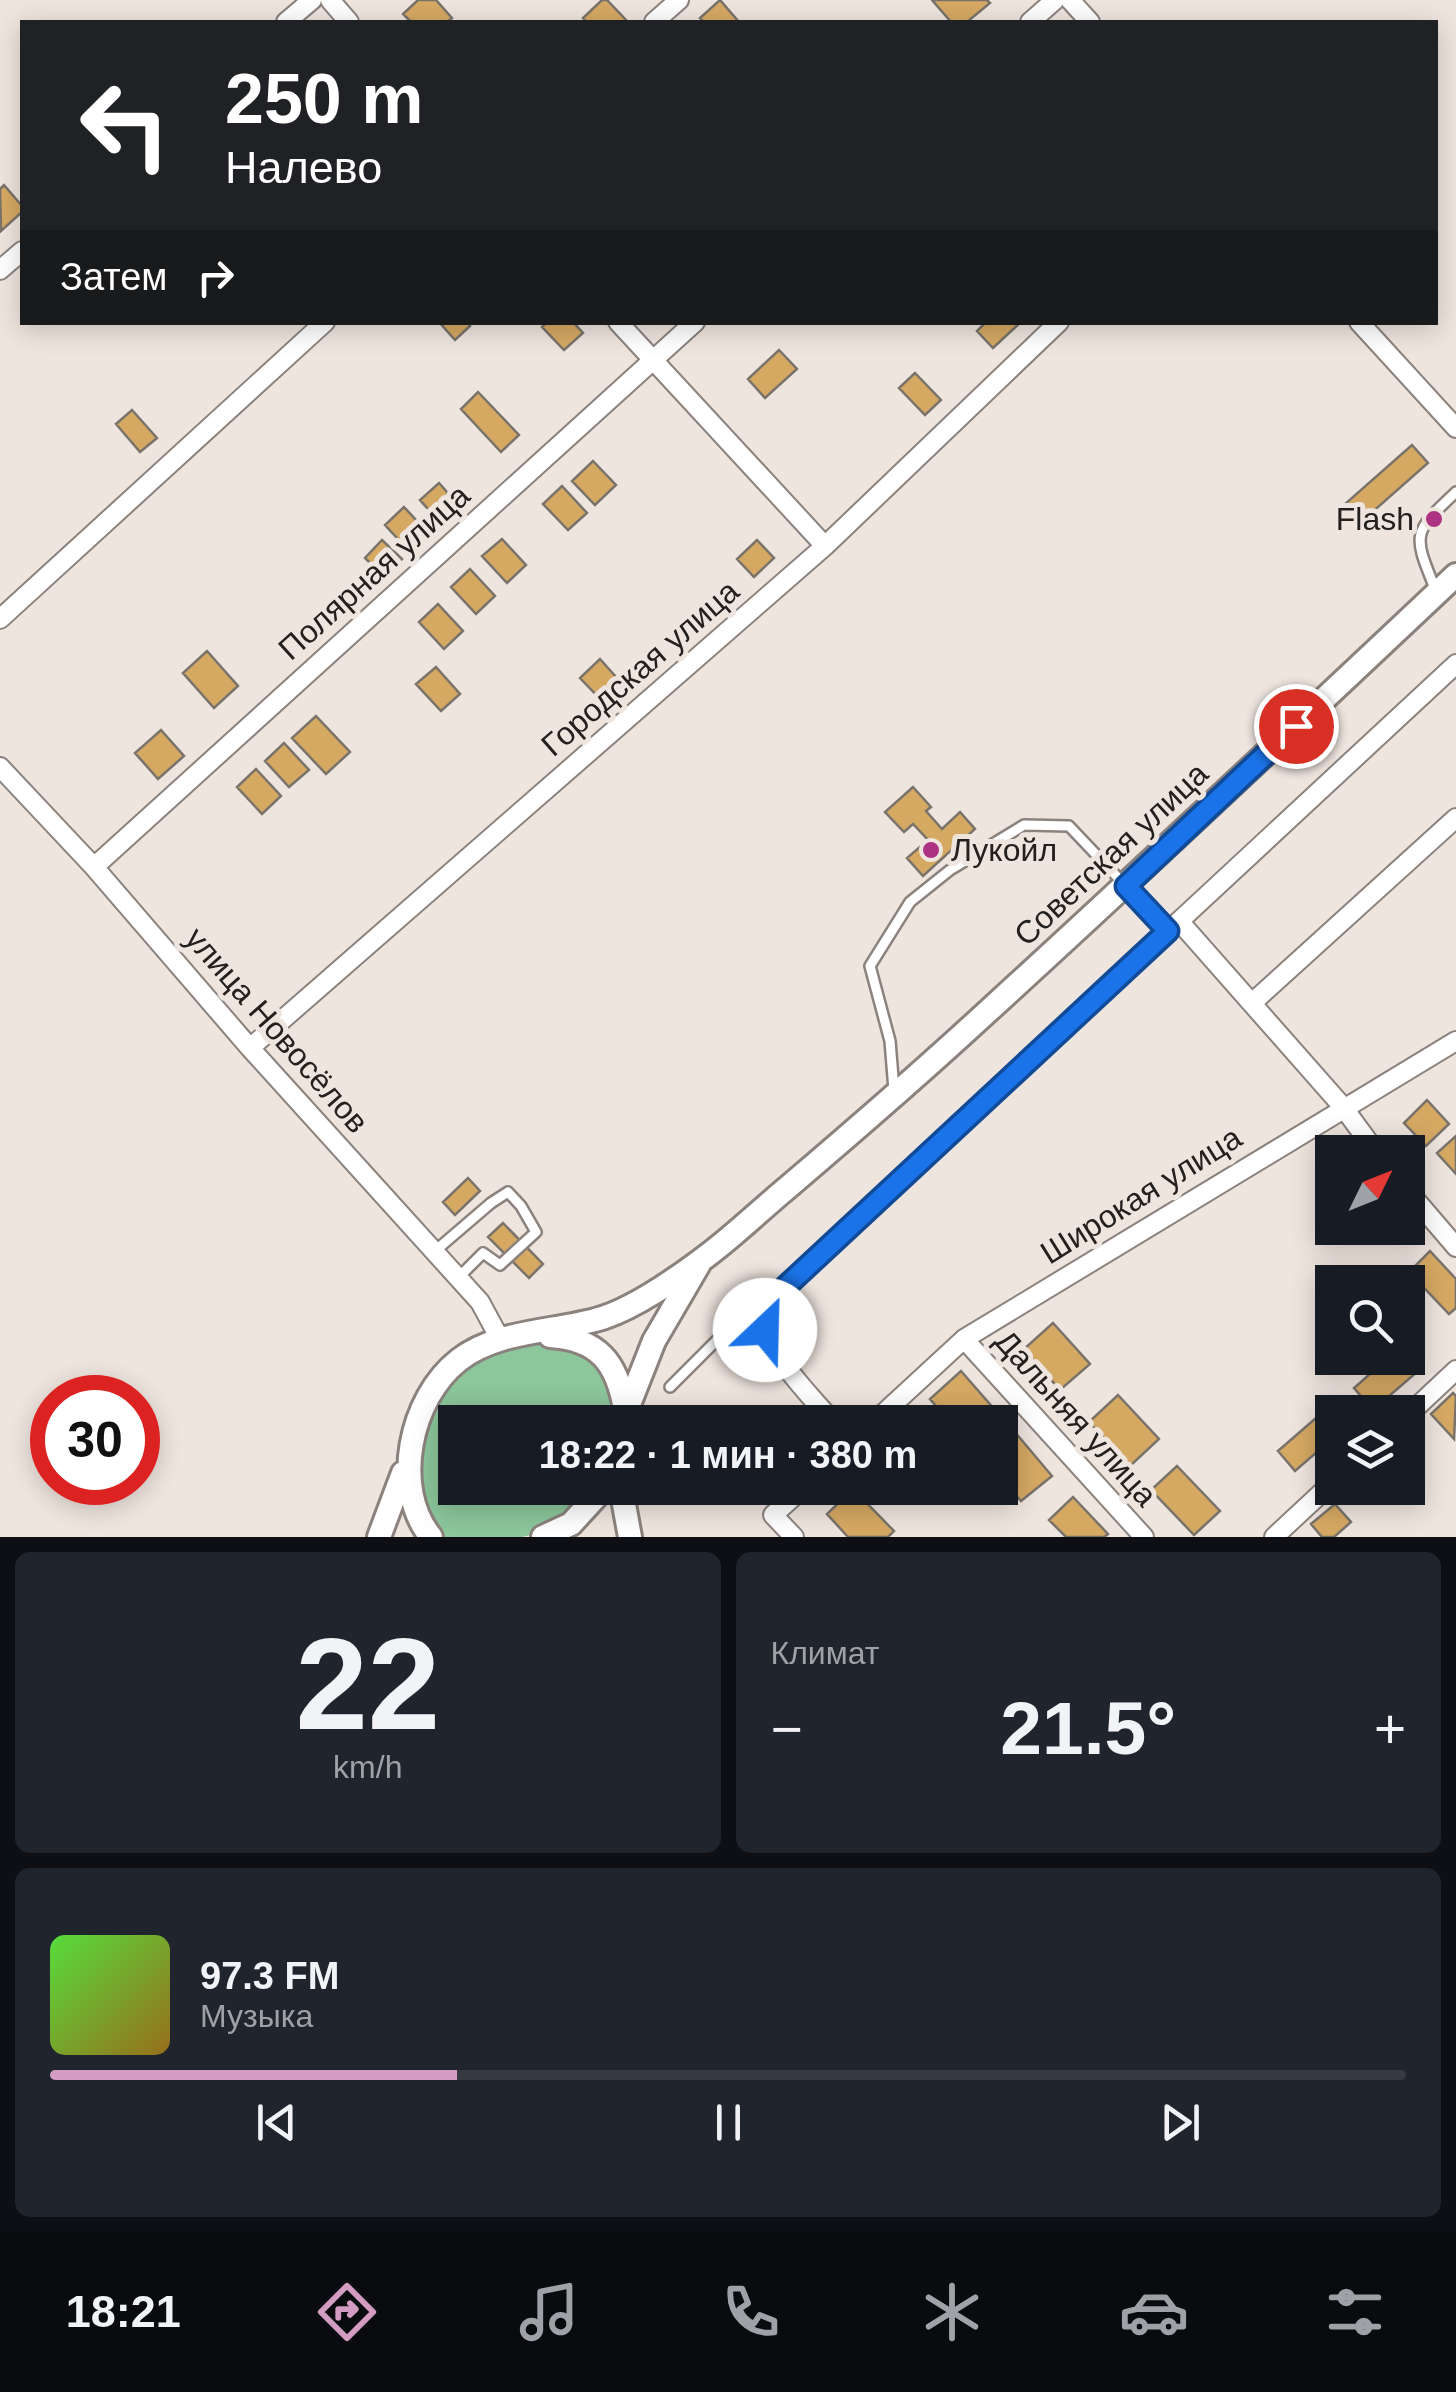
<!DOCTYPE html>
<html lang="ru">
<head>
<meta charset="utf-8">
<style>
  :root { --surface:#171b24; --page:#20242c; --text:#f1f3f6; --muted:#9ea1a6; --line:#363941; --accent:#d39cc2 }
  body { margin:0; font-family:Helvetica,sans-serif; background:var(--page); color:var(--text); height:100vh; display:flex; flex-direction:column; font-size:38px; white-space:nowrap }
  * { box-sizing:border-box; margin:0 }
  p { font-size:32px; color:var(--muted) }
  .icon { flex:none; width:55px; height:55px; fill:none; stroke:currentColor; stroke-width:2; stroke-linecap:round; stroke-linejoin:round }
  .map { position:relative; height:1537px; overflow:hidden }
  .panel { display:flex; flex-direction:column; gap:15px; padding:15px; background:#0d0f14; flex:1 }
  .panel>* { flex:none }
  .hud { position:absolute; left:20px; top:20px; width:1418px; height:305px; border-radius:0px; box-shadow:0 5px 25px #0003; background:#202124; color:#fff; overflow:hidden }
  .needle { width:65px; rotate:47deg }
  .controls { position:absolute; left:1315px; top:1135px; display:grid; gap:20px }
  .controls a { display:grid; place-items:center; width:110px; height:110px; border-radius:0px; background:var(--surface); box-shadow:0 5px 25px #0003; font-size:50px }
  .speed { position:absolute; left:30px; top:1375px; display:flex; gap:20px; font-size:50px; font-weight:700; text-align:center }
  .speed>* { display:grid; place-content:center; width:130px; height:130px; border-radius:50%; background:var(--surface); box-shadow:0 5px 25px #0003; line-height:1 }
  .speed .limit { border:15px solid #d22; background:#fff; color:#111 }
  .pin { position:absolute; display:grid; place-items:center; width:85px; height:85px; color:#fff; margin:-42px; border:5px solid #fff; border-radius:50%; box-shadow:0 2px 10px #0007 }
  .me { position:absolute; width:110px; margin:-55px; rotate:24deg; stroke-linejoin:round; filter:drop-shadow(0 0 8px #0008) }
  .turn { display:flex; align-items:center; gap:35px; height:210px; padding:0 40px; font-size:45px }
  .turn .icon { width:130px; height:130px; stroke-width:2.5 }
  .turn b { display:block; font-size:70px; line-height:85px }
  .then { display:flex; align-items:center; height:95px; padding:0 40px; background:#0003; gap:20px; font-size:38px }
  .big { font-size:75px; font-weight:600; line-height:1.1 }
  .panel .widget { flex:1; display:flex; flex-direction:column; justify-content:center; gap:15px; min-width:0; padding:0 35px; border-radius:15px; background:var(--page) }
  .panel .dial { align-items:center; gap:0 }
  .dial b { font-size:130px; line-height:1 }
  .song { display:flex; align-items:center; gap:30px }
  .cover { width:120px; height:120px; border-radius:15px; background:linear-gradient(135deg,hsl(110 70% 55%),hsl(40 70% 35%)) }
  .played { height:10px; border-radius:5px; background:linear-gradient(90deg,var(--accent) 30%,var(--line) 30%) }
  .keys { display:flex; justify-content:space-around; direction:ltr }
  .heat { display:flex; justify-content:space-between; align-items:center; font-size:55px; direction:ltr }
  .panel .tiles { flex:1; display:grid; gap:15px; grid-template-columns:1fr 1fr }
  .widget:last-child { grid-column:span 2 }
  .trip { position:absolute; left:438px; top:1405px; width:580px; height:100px; border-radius:0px; background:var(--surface); box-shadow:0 5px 25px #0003; font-weight:600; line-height:100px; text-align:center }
  .tabs { display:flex; height:160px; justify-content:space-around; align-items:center; background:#090b0e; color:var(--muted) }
  .tabs .icon { width:70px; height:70px }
  .tabs .active { color:var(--accent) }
  .tabs b { font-size:45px; color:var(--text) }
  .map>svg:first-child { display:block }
</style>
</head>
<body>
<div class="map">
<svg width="1456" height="1537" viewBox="0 0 1456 1537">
  <rect width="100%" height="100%" fill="#efe5df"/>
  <path fill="#8cc69b" d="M544,1344C596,1353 612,1368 611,1422H455V1488H594L547,1531L522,1537H439C432,1523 417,1503 416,1488C414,1477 420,1461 422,1449C434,1376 472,1352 544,1344Z"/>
  <path fill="#d6a963" stroke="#79736b" stroke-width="2.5" d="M418,0H436L452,18L447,22H411L403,14Z
    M602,0H607L627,21L587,22L583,18Z
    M720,0L739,22H704L700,18Z
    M932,0H987L990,3L967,22H951Z
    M4,185L22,206V212L1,231L0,189Z
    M439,322H467L470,326L455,340Z
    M547,322H573L583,333L564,350L542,327Z
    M986,322H1021L993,348L977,331Z
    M779,350L797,369L765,398L748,379Z
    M915,373L941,400L925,415L899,388Z
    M478,392L519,435L501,452L461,409Z
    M132,410L157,438L140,452L116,424Z
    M1412,445L1428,463L1361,522L1345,504Z
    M593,461L616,485L595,505L572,481Z
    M439,483L463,510L444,527L420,500Z
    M562,486L587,513L568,530L543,504Z
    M404,507L429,534L410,552L385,525Z
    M502,539L526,565L507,583L482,556Z
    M382,540L402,559L384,577L365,558Z
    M757,540L774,558L754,577L737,559Z
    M470,569L495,596L476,614L451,587Z
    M438,604L463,631L444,649L419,622Z
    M207,651L238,686L214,708L183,673Z
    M600,659L625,687L606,705L580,678Z
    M436,667L460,694L441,711L416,684Z
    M316,716L350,752L326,774L292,738Z
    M161,730L184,756L158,779L135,753Z
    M284,743L309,770L289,787L265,761Z
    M256,769L281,796L262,814L237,787Z
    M913,787L931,807L926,811L942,829L960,812L975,829L923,876L907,858L928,840L913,824L904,832L885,812Z
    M1427,1100L1449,1124L1426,1146L1404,1123Z
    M1456,1136V1174L1437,1153Z
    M468,1178L480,1191L455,1215L443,1202Z
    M503,1223L543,1264L529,1278L488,1237Z
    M1430,1251L1456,1279V1308L1449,1314L1409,1272Z
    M1053,1323L1090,1364L1060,1390L1024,1349Z
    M1388,1358H1404L1417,1372L1373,1410L1354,1388Z
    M961,1371L995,1410L982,1422H950L930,1399Z
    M1453,1393L1456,1396L1454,1439L1431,1414Z
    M1118,1395L1159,1439L1130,1466L1089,1422Z
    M1324,1411L1332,1421V1439L1295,1471L1278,1451Z
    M1014,1431L1052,1476L1021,1501L1000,1477V1443Z
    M1177,1466L1220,1511L1194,1535L1151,1490Z
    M853,1489L894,1531L888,1537H848L827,1514Z
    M1073,1497L1108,1534L1104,1537H1066L1049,1520Z
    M1335,1504L1351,1522L1334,1537H1322L1311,1524Z"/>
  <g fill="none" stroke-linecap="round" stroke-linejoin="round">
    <g stroke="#8b827d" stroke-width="14">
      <path id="service" d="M1436,591C1413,534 1411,534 1456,492
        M894,1090L890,1041L870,966L910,902L950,870L1024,825L1069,826L1124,884
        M435,1251L491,1203L508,1192L521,1206L536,1232L500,1265L483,1253L458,1278
        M670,1387L734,1323L763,1316"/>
    </g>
    <g stroke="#8b827d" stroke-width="22">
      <path id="minor" d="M330,0L349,22
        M1070,0L1090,22
        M286,22L312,0
        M654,22L679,0
        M1030,22L1055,0
        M0,270L22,251
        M618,322L825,546
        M1359,322L1456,428
        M0,619L325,322
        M0,767L94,867L250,1048L480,1302L500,1339
        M94,867L695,322
        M1126,886L1168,931
        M1179,921L1343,1107L1376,1152
        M1252,1003L1456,818
        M250,1048L825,546L1059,322
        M1408,1191L1456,1247
        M964,1339L1144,1537
        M1408,1415L1456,1370
        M833,1422C809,1393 753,1343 768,1303L1456,664
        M874,1422L964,1339L1456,1041
        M794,1537L773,1515L803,1488
        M1274,1537L1332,1483"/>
    </g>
    <g stroke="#8b827d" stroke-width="28">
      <path id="secondary" d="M550,1336C599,1339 617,1363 625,1409
        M626,1412L654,1341L699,1264
        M621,1488L630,1537
        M379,1537L403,1473
        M431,1537C391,1488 410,1398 459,1360C496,1331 551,1332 595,1320C628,1312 673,1281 700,1261C731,1239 758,1212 787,1188C854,1131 921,1073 986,1013C1144,869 1300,722 1456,575
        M543,1537L571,1524L604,1488"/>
    </g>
    <use href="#service" stroke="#fff" stroke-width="9"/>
    <use href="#minor" stroke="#fff" stroke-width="18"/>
    <use href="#secondary" stroke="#fff" stroke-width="22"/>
  </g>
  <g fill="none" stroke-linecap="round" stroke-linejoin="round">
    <g stroke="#114b97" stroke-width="25">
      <path id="route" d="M765,1330L763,1316L768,1303L1168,931L1126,886L1296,726"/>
    </g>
    <use href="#route" stroke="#1a73e8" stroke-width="18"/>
  </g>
  <g fill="#ae3283" stroke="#efe5df" stroke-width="4">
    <circle cx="1434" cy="519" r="10"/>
    <circle cx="931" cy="850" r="10"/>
  </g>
  <g text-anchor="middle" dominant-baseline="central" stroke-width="10" stroke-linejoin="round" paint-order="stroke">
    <g font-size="32" fill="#24201e" stroke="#efe5df" text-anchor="end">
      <text x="1414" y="519">Flash</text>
      <text x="951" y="850" text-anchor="start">Лукойл</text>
    </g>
    <g font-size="32" fill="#24201e" stroke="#efe5df">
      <text transform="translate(374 572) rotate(-42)">Полярная улица</text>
      <text transform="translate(640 668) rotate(-41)">Городская улица</text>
      <text transform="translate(1111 854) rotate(-43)">Советская улица</text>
      <text transform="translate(277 1030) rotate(49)">улица Новосёлов</text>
      <text transform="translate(1141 1195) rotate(-32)">Широкая улица</text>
      <text transform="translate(1076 1418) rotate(48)">Дальняя улица</text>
    </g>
  </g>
</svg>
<div class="controls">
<a><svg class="needle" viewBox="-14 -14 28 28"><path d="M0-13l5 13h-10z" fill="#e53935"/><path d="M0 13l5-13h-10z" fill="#9ea1a6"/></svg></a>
<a><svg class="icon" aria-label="search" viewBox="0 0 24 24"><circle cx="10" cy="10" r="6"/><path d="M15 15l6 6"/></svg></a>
<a><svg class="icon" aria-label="layers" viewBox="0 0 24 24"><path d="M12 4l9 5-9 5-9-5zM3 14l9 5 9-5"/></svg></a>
</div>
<div class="speed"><div class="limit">30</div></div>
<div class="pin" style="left:1296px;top:726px;background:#d93025"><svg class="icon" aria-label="arrive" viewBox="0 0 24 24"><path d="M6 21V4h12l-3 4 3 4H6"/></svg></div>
<svg class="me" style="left:765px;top:1330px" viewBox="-20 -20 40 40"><circle r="19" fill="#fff"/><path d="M0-13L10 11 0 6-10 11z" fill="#1a73e8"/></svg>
<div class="trip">18:22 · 1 мин · 380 m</div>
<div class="hud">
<div class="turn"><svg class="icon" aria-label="left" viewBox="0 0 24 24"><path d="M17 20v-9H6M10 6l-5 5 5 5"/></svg><div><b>250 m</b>Налево</div></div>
<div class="then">Затем<svg class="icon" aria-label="right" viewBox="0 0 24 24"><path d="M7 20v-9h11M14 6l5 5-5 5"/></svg></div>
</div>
</div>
<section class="panel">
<div class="tiles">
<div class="widget dial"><b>22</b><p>km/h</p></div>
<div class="widget"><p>Климат</p>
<div class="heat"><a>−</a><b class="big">21.5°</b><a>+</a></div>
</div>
<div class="widget">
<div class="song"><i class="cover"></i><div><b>97.3 FM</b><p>Музыка</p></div></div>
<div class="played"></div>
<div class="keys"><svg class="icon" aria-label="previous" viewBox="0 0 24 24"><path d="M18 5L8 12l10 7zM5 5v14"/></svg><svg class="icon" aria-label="pause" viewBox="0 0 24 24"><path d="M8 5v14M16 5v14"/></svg><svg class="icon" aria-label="next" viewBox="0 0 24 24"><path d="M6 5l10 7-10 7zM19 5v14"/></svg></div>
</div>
</div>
</section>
<nav class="tabs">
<b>18:21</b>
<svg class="icon active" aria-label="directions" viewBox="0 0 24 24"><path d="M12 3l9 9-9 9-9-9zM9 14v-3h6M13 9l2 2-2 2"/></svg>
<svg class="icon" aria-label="music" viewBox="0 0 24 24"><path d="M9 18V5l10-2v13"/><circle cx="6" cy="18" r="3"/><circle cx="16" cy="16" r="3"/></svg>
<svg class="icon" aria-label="phone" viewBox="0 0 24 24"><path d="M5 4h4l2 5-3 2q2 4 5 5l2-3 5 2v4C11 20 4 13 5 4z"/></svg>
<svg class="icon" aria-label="climate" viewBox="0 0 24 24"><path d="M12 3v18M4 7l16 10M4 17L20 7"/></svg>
<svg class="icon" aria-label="car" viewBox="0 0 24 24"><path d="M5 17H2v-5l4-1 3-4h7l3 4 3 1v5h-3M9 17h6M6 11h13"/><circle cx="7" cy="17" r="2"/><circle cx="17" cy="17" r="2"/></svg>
<svg class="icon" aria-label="filters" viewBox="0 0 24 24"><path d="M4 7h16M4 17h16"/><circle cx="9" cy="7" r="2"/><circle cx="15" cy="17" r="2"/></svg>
</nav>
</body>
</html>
